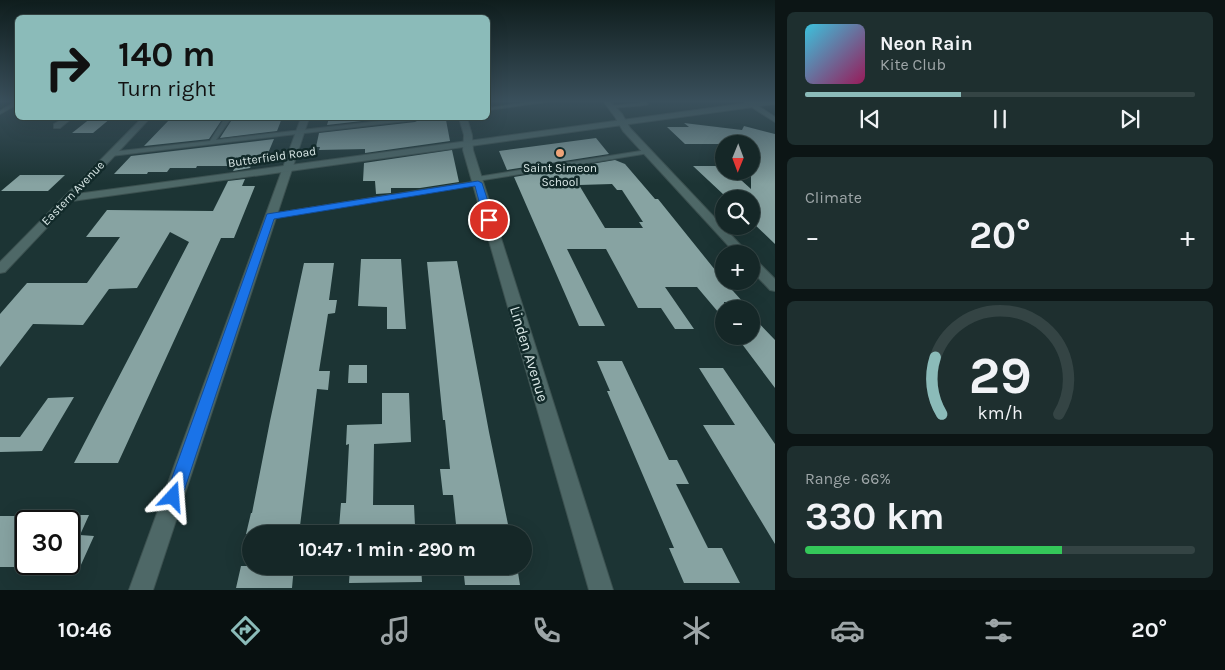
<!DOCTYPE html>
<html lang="en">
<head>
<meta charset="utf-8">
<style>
  :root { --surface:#152727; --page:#1e2f2f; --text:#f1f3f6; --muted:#9da5a7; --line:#344444; --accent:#8bbbb9 }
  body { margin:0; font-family:Karla,sans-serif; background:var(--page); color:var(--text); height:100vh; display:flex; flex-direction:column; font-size:19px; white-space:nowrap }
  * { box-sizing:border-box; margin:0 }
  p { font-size:16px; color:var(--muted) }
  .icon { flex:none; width:28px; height:28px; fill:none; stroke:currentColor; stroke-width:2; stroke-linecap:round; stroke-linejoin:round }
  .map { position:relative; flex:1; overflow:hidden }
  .side { display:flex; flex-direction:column; gap:12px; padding:12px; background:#0c1515; width:450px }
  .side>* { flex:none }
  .banner { position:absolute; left:15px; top:15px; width:475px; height:105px; border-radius:8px; box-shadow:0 5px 20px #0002,0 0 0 1px var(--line); background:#8bbbb9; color:#111; overflow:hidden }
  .needle { width:32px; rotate:181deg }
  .tools { position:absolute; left:715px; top:135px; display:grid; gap:10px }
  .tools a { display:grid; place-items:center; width:45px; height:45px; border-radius:50%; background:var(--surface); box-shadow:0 5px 20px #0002,0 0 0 1px var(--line); font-size:25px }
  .speed { position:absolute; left:15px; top:510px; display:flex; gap:10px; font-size:25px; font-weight:700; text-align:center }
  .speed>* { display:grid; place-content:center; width:65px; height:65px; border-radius:50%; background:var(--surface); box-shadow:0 5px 20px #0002,0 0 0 1px var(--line); line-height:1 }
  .speed .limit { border:2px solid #111; border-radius:8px; background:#fff; color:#111 }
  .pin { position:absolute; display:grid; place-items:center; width:42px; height:42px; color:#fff; margin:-21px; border:2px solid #fff; border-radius:50%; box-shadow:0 1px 5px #0007 }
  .me { position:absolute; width:55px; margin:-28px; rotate:19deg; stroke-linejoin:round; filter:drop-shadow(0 0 4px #0008) }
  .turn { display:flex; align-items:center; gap:18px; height:105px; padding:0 20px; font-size:22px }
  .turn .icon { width:65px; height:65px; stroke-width:2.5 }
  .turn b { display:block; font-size:35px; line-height:42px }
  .big { font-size:38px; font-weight:700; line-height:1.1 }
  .side .card { flex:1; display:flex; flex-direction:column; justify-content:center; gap:8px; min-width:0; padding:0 18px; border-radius:8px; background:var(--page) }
  .side .dial { align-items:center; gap:0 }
  .dial svg { height:130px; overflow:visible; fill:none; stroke:var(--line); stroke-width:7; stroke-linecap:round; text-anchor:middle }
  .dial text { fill:var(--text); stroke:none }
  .song { display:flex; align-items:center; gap:15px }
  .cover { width:60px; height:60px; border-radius:8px; background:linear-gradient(135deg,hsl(190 70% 55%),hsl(330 70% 35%)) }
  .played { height:5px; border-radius:2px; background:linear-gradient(90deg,var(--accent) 40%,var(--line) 40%) }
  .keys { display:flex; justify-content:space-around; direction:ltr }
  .heat { display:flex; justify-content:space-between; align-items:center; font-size:28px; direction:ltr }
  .charge { height:8px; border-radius:4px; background:linear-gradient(90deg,#34c759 66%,var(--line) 0) }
  .trip { position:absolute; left:242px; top:525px; width:290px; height:50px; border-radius:25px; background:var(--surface); box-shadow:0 5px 20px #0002,0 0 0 1px var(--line); font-weight:700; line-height:50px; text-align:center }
  .menu { display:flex; height:80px; justify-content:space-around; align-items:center; background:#081010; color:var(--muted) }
  .menu .icon { width:35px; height:35px }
  .menu .active { color:var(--accent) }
  .menu b { font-size:22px; color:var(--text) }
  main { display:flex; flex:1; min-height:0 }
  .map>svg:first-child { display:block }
</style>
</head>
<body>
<main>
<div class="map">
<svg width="775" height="590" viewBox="0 0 775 590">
  <rect width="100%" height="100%" fill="#1c3434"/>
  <path fill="#87a3a2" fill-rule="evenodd" d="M91,118H111L93,133H72Z
    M171,118H223L209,139L144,146Z
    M233,118H282L277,131L220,138Z
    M329,118H379V119L327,125Z
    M419,120H446L450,141L365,153V149L319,150L320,147H316L319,133L415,122Z
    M684,123L742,130L744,126L775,134V244L751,221V195H724L693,166H724V171H731L751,189V144H685L667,127H689Z
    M596,138L609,154L507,170L499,151Z
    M274,139L266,158H256L250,168L233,171L236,166H197L196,168H170L167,172H148L147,174H114L131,156Z
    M452,150L459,182L420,188H391V193L376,194L375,181H363L364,163Z
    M615,160L625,164L655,199H658L724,281L743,302H724V319L697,287H665L694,329H675L661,308H638L606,249H567L605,326H579L514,177ZM612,184L617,190H622L643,222H639L643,228H605L579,185Z
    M20,175H65L48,191H1Z
    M245,179L242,186H255L234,238H221L118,463H74L189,242L170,232L137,288L109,289L83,325L33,324L0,367V314L27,283H87L120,237H86L107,210L213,211L228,181Z
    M361,259H401L406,329H387V307L358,306Z
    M457,261L489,432L510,534H457L453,495H443L440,469H450L445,420H443L427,262Z
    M304,263H334L329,300H337L335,313L328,314L319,371H330L328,390L317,389L299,534H246L251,513H252L270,421Z
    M751,315L775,340V388L736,336H751Z
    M597,361H622L669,460H677L689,484H676L708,548H722L740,583H684L669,548H674L607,391H610Z
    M349,365H367V383H348Z
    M699,368H723L775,444V544L703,425H735Z
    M382,393H409L411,442L374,444L373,505H414L415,526L339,528L341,503H346L349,444L346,445L347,425L382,424Z
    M74,397L42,451L0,452V437H20L48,398Z
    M69,515H89L80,535L94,536L80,567H69Z
    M0,516H26V567H0Z
    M241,566H294L292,588H236Z
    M350,566H421L422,582L349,583Z
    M463,566H517L520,585H465Z"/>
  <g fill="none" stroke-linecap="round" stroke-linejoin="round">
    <g stroke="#3c5150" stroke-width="2">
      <path id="service" d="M16,101H18V104L0,114V111Z
        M535,101H552L488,110V108Z
        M639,101H645L648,104L646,105L611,108L609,107L611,106L641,103Z
        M225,118H231L216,140L406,118H418L415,120L111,156L108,154L111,152L210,141Z
        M647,150L649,151V153L477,181L474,179L477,177Z
        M478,181L480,182V184L271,218L267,216L271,214Z"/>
    </g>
    <g stroke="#3c5150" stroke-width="2">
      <path id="minor" d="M603,101H610L622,114L630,128L749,254H736L623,131L615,117Z
        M742,101H751L775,117V122Z
        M64,118H72L60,128H54V124Z
        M142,118H150L73,200H65L64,198L65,196Z
        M301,118H309L153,590H129Z
        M459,118H467L472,135L473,150L613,590H589L463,150L464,135Z
        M751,258L755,259L775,279V291L770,290L751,270Z"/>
    </g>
    <g stroke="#3c5150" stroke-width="2">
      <path id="secondary" d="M762,101H775V104L72,201L5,272L0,273V262L65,196L69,195Z"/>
    </g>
    <use href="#service" fill="#4e6867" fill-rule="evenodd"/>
    <use href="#minor" fill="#4e6867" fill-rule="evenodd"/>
    <use href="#secondary" fill="#4e6867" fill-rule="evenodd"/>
  </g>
  <linearGradient id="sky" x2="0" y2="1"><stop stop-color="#0f1d1d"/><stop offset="0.55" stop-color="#3a505c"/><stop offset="1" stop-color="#3a505c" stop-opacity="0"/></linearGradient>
  <rect width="775" height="184" fill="url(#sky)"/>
  <path fill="#1a73e8" stroke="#114b97" d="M478,181L482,183L494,220L492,222L489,223L484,220L475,186L274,219L182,497L179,502L173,504L167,502L165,497L267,214Z"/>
  <circle fill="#efa378" stroke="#122a2a" stroke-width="2" cx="560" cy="153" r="5"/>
  <g text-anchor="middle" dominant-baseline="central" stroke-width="5" stroke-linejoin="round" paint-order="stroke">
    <g font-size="12" fill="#dae8e7" stroke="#122a2a">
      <text transform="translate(272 157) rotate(-8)">Butterfield Road</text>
      <text transform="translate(73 193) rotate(-46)">Eastern Avenue</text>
    </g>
    <g font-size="12" fill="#dae8e7" stroke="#122a2a">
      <text x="560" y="168">Saint Simeon<tspan x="560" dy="14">School</tspan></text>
    </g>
    <g font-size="15" fill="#dae8e7" stroke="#122a2a">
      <text transform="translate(529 354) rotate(73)">Linden Avenue</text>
    </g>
  </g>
</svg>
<div class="tools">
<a><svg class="needle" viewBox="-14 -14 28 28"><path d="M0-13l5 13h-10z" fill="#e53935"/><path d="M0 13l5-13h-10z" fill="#9da5a7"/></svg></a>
<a><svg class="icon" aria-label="search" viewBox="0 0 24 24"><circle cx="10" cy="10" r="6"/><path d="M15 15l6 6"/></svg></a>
<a>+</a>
<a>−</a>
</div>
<div class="speed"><div class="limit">30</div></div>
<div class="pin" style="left:489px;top:220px;background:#d93025"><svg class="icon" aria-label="arrive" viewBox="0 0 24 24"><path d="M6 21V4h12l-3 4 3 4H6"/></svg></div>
<svg class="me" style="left:173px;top:497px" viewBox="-20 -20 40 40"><path d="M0-17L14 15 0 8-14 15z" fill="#1a73e8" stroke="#fff" stroke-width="4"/></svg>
<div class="trip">10:47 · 1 min · 290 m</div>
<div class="banner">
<div class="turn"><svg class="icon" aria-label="right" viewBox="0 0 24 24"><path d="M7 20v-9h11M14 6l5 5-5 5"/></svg><div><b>140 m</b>Turn right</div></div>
</div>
</div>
<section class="side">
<div class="card">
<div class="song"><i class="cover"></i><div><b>Neon Rain</b><p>Kite Club</p></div></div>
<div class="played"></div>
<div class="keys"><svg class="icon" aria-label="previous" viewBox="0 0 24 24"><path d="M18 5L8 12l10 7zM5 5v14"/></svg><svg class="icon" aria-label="pause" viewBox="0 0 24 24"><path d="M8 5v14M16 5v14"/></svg><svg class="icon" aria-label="next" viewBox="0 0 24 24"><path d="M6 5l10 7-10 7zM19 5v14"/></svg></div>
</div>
<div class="card"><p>Climate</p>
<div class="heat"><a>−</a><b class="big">20°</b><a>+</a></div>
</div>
<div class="card dial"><svg viewBox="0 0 100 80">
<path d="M14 69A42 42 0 1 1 86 69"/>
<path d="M14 69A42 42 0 0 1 10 34" stroke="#8bbbb9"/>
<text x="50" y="56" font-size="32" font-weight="700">29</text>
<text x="50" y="72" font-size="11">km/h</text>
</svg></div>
<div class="card"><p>Range · 66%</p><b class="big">330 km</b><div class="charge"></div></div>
</section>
</main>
<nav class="menu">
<b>10:46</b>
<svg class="icon active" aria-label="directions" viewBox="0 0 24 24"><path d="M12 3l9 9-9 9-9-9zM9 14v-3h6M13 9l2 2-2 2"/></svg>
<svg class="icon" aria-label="music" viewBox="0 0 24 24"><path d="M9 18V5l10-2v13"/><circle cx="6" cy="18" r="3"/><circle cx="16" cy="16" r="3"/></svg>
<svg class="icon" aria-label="phone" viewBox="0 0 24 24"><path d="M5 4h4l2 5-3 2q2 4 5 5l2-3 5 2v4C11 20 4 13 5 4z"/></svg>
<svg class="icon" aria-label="climate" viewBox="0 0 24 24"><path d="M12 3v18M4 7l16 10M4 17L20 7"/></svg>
<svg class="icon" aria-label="car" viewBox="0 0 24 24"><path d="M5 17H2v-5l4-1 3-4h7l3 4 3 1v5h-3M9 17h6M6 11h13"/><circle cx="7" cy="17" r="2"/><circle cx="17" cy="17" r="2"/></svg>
<svg class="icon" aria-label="filters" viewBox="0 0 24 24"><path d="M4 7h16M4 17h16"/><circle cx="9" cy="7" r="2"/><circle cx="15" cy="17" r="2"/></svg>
<b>20°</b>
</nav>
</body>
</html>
